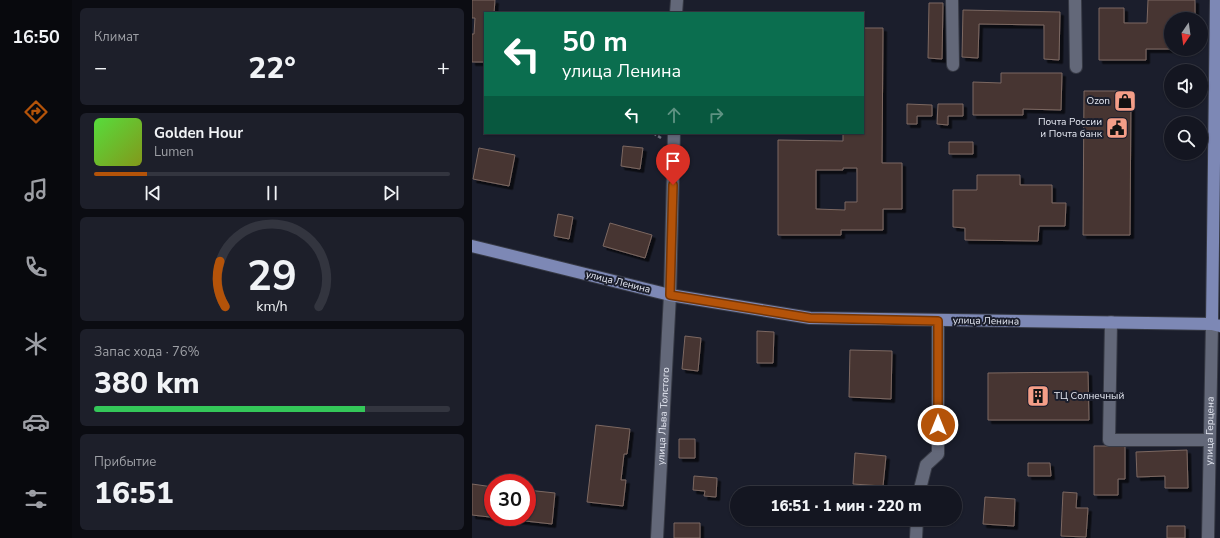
<!DOCTYPE html>
<html lang="ru">
<head>
<meta charset="utf-8">
<style>
  :root { --surface:#141621; --page:#1d1f2a; --text:#f1f3f6; --muted:#9d9fa5; --line:#33353f; --accent:#b45309 }
  body { margin:0; font-family:"Nunito Sans",sans-serif; background:var(--page); color:var(--text); height:100vh; display:flex; flex-direction:column; font-size:15px; white-space:nowrap }
  * { box-sizing:border-box; margin:0 }
  p { font-size:13px; color:var(--muted) }
  .icon { flex:none; width:22px; height:22px; fill:none; stroke:currentColor; stroke-width:2; stroke-linecap:round; stroke-linejoin:round }
  .map { position:relative; flex:1; overflow:hidden }
  .panel { display:flex; flex-direction:column; gap:8px; padding:8px; background:#0b0c12; width:400px }
  .panel>* { flex:none }
  .banner { position:absolute; left:12px; top:12px; width:380px; height:122px; border-radius:0px; box-shadow:0 1px 3px #0004,0 0 0 1px var(--line); background:#0b6e4f; color:#fff; overflow:hidden }
  .needle { width:26px; rotate:193deg }
  .fabs { position:absolute; left:692px; top:12px; display:grid; gap:8px }
  .fabs a { display:grid; place-items:center; width:44px; height:44px; border-radius:50%; background:var(--surface); box-shadow:0 1px 3px #0004,0 0 0 1px var(--line); font-size:20px }
  .speed { position:absolute; left:12px; top:474px; display:flex; gap:8px; font-size:20px; font-weight:700; text-align:center }
  .speed>* { display:grid; place-content:center; width:52px; height:52px; border-radius:50%; background:var(--surface); box-shadow:0 1px 3px #0004,0 0 0 1px var(--line); line-height:1 }
  .speed .limit { border:6px solid #d22; background:#fff; color:#111 }
  .pin { position:absolute; display:grid; place-items:center; width:34px; height:34px; color:#fff; margin:-41px -17px; border-radius:50% 50% 50% 0; rotate:-45deg; box-shadow:0 0 4px #0007 }
  .pin .icon { rotate:45deg }
  .me { position:absolute; width:44px; margin:-22px; rotate:0deg; stroke-linejoin:round; filter:drop-shadow(0 0 3px #0008) }
  .turn { display:flex; align-items:center; gap:14px; height:84px; padding:0 12px; font-size:18px }
  .turn .icon { width:52px; height:52px; stroke-width:2.5 }
  .turn b { display:block; font-size:28px; line-height:34px }
  .lanes { display:flex; align-items:center; height:38px; padding:0 12px; background:#0003; justify-content:center; gap:20px; direction:ltr }
  .lanes .off { opacity:.35 }
  .big { font-size:30px; font-weight:800; line-height:1.1 }
  .panel .widget { flex:1; display:flex; flex-direction:column; justify-content:center; gap:6px; min-width:0; padding:0 14px; border-radius:6px; background:var(--page) }
  .panel .dial { align-items:center; gap:0 }
  .dial svg { height:104px; overflow:visible; fill:none; stroke:var(--line); stroke-width:7; stroke-linecap:round; text-anchor:middle }
  .dial text { fill:var(--text); stroke:none }
  .song { display:flex; align-items:center; gap:12px }
  .cover { width:48px; height:48px; border-radius:6px; background:linear-gradient(135deg,hsl(110 70% 55%),hsl(70 70% 35%)) }
  .played { height:4px; border-radius:2px; background:linear-gradient(90deg,var(--accent) 15%,var(--line) 15%) }
  .keys { display:flex; justify-content:space-around; direction:ltr }
  .heat { display:flex; justify-content:space-between; align-items:center; font-size:22px; direction:ltr }
  .charge { height:6px; border-radius:3px; background:linear-gradient(90deg,#34c759 76%,var(--line) 0) }
  .trip { position:absolute; left:258px; top:486px; width:232px; height:40px; border-radius:20px; background:var(--surface); box-shadow:0 1px 3px #0004,0 0 0 1px var(--line); font-weight:800; line-height:40px; text-align:center }
  main { display:flex; flex:1; min-height:0 }
  .tabs { display:flex; flex-direction:column; width:72px; justify-content:space-around; align-items:center; background:#08090d; color:var(--muted) }
  .tabs .icon { width:28px; height:28px }
  .tabs .on { color:var(--accent) }
  .tabs b { font-size:18px; color:var(--text) }
  .map>svg:first-child { display:block }
</style>
</head>
<body>
<main>
<nav class="tabs">
<b>16:50</b>
<svg class="icon on" aria-label="directions" viewBox="0 0 24 24"><path d="M12 3l9 9-9 9-9-9zM9 14v-3h6M13 9l2 2-2 2"/></svg>
<svg class="icon" aria-label="music" viewBox="0 0 24 24"><path d="M9 18V5l10-2v13"/><circle cx="6" cy="18" r="3"/><circle cx="16" cy="16" r="3"/></svg>
<svg class="icon" aria-label="phone" viewBox="0 0 24 24"><path d="M5 4h4l2 5-3 2q2 4 5 5l2-3 5 2v4C11 20 4 13 5 4z"/></svg>
<svg class="icon" aria-label="climate" viewBox="0 0 24 24"><path d="M12 3v18M4 7l16 10M4 17L20 7"/></svg>
<svg class="icon" aria-label="car" viewBox="0 0 24 24"><path d="M5 17H2v-5l4-1 3-4h7l3 4 3 1v5h-3M9 17h6M6 11h13"/><circle cx="7" cy="17" r="2"/><circle cx="17" cy="17" r="2"/></svg>
<svg class="icon" aria-label="filters" viewBox="0 0 24 24"><path d="M4 7h16M4 17h16"/><circle cx="9" cy="7" r="2"/><circle cx="15" cy="17" r="2"/></svg>
</nav>
<section class="panel">
<div class="widget"><p>Климат</p>
<div class="heat"><a>−</a><b class="big">22°</b><a>+</a></div>
</div>
<div class="widget">
<div class="song"><i class="cover"></i><div><b>Golden Hour</b><p>Lumen</p></div></div>
<div class="played"></div>
<div class="keys"><svg class="icon" aria-label="previous" viewBox="0 0 24 24"><path d="M18 5L8 12l10 7zM5 5v14"/></svg><svg class="icon" aria-label="pause" viewBox="0 0 24 24"><path d="M8 5v14M16 5v14"/></svg><svg class="icon" aria-label="next" viewBox="0 0 24 24"><path d="M6 5l10 7-10 7zM19 5v14"/></svg></div>
</div>
<div class="widget dial"><svg viewBox="0 0 100 80">
<path d="M14 69A42 42 0 1 1 86 69"/>
<path d="M14 69A42 42 0 0 1 10 34" stroke="#b45309"/>
<text x="50" y="56" font-size="32" font-weight="700">29</text>
<text x="50" y="72" font-size="11">km/h</text>
</svg></div>
<div class="widget"><p>Запас хода · 76%</p><b class="big">380 km</b><div class="charge"></div></div>
<div class="widget"><p>Прибытие</p><b class="big">16:51</b></div>
</section>
<div class="map">
<svg width="748" height="538" viewBox="0 0 748 538">
  <defs>
    <filter id="shadow"><feDropShadow dx="3.5" dy="3.5" stdDeviation="0" flood-color="#0009"/></filter>
  </defs>
  <rect width="100%" height="100%" fill="#1b1e2c"/>
  <path fill="#473530" stroke="#7c6862" fill-rule="evenodd" filter="url(#shadow)" d="M0,0H23L22,13H13V62H0V34H2L3,18H0Z
    M676,0H723V19H699V49H723H674V60H627V8H652V23H675Z
    M457,3H471L470,59L456,58Z
    M491,10L588,12L587,60L572,59V25L507,24L506,58L490,57Z
    M391,28H411L410,163H430V209H411V230H369V235H306V140L371,141V133H391ZM371,168H385V202H373V210L344,209V170H371Z
    M529,73H590L589,110L551,109V115H501V82L529,83Z
    M612,91H659L658,235H611Z
    M435,104L460,105V116H445V124H435Z
    M466,104H491V116H476V125L465,124Z
    M477,142H501V154H477Z
    M151,146L171,148L168,169L149,166Z
    M7,148L43,155L37,186L1,179Z
    M505,175H548V185H580V203H594L593,226H567L566,241L493,240V228L481,227V190H505Z
    M86,214L101,217L97,239L82,236Z
    M138,223L180,235L173,258L131,246Z
    M285,331L302,332L301,363H285Z
    M213,336L229,338L226,371L210,369Z
    M378,350L420,351L419,399L377,397Z
    M616,372L617,420H516V373Z
    M124,425L158,429L155,454H152L149,480H154L151,506L115,502Z
    M207,439H223V458H207Z
    M622,446H653V479H646V495H622Z
    M715,450L716,488H693V476L665,477L664,452Z
    M383,453L414,456L411,486L381,484Z
    M556,463H578L579,476H556Z
    M222,476L245,478L244,497L232,496L233,491L221,490Z
    M0,484L21,487V517H55V490L83,493L80,524L0,515Z
    M591,492L605,493L604,508H616L614,537L589,536Z
    M513,497L543,499L542,526L511,524Z
    M202,523H228V538H202Z
    M695,526H713V538H695Z"/>
  <g fill="none" stroke-linecap="round" stroke-linejoin="round">
    <g stroke="#373a45" stroke-width="14">
      <g id="minor">
        <path d="M480,0L481,65"/>
        <path d="M603,0L604,67"/>
        <path d="M204,13L205,0"/>
        <path d="M639,322L637,440H736"/>
        <path d="M447,493L454,465L466,454V321"/>
        <path id="s1" d="M185,538L198,295L202,133"/>
        <path d="M444,538L445,519"/>
        <path id="s2" d="M736,538L740,324"/>
      </g>
    </g>
    <g stroke="#373a45" stroke-width="14">
      <path id="major" d="M0,246L198,295L338,318L740,324L748,326
        M740,324L744,0"/>
    </g>
    <path stroke="#6d707d" stroke-width="2.5" stroke-dasharray="4 2" stroke-linecap="butt" d="M181,133L189,138"/>
    <use href="#minor" stroke="#636879" stroke-width="12"/>
    <use href="#major" stroke="#7d88b5" stroke-width="12"/>
  </g>
  <g fill="none" stroke-linecap="round" stroke-linejoin="round">
    <g stroke="#753606" stroke-width="10">
      <path id="route" d="M201,185L198,295L338,318L466,321V425"/>
    </g>
    <use href="#route" stroke="#b45309" stroke-width="7"/>
  </g>
  <defs>
    <g id="shop-square" transform="scale(1.15)"><rect x="-9" y="-9" width="18" height="18" rx="4" fill="#f49e88" stroke="#1b1e2c"/><path d="M-5-2.5h2.3a2.7 3.5 0 0 1 5.4 0H5L5.5 6h-11ZM-1.5-2.5h3a1.5 2.3 0 0 0-3 0Z" fill="#111"/></g>
    <g id="civic-square" transform="scale(1.15)"><rect x="-9" y="-9" width="18" height="18" rx="4" fill="#f49e88" stroke="#1b1e2c"/><path d="M-.6-6.5H3V-4.5H.6V-3L4-1V1h2V6H-6V1h2V-1L-.6-3ZM-1.2 2.5V6h2.4V2.5Z" fill="#111"/></g>
    <g id="building-square" transform="scale(1.15)"><rect x="-9" y="-9" width="18" height="18" rx="4" fill="#f49e88" stroke="#1b1e2c"/><path d="M-4-6H4V6H1V3H-1V6H-4ZM-2.5-4.3h1.7v1.8h-1.7ZM.8-4.3h1.7v1.8H.8ZM-2.5-1h1.7V.8h-1.7ZM.8-1h1.7V.8H.8Z" fill="#111"/></g>
  </defs>
  <g fill-rule="evenodd">
    <use href="#shop-square" x="653" y="101"/>
    <use href="#civic-square" x="645" y="128"/>
    <use href="#building-square" x="566" y="396"/>
  </g>
  <g text-anchor="middle" dominant-baseline="central" stroke-width="4" stroke-linejoin="round" paint-order="stroke">
    <g font-size="10" fill="#e6e9f3" stroke="#1b1e2c" text-anchor="end">
      <text x="638" y="101">Ozon</text>
      <text x="630" y="122">Почта России<tspan x="630" dy="12">и Почта банк</tspan></text>
      <text x="582" y="396" text-anchor="start">ТЦ Солнечный</text>
    </g>
    <g font-size="10" fill="#e6e9f3" stroke="#1b1e2c">
      <text transform="translate(146 282) rotate(14)">улица Ленина</text>
      <text transform="translate(514 321) rotate(1)">улица Ленина</text>
      <text stroke="none"><textPath href="#s1" startOffset="122">улица Льва Толстого</textPath></text>
      <text stroke="none"><textPath href="#s2" startOffset="107">улица Герцена</textPath></text>
    </g>
  </g>
</svg>
<div class="fabs">
<a><svg class="needle" viewBox="-14 -14 28 28"><path d="M0-13l5 13h-10z" fill="#e53935"/><path d="M0 13l5-13h-10z" fill="#9d9fa5"/></svg></a>
<a><svg class="icon" aria-label="sound" viewBox="0 0 24 24"><path d="M4 9h4l5-4v14l-5-4H4zM17 9q2 3 0 6"/></svg></a>
<a><svg class="icon" aria-label="search" viewBox="0 0 24 24"><circle cx="10" cy="10" r="6"/><path d="M15 15l6 6"/></svg></a>
</div>
<div class="speed"><div class="limit">30</div></div>
<div class="pin" style="left:201px;top:185px;background:#d93025"><svg class="icon" aria-label="arrive" viewBox="0 0 24 24"><path d="M6 21V4h12l-3 4 3 4H6"/></svg></div>
<svg class="me" style="left:466px;top:425px" viewBox="-20 -20 40 40"><circle r="17" fill="#b45309" stroke="#fff" stroke-width="3"/><path d="M0-11L8 9 0 5-8 9z" fill="#fff"/></svg>
<div class="trip">16:51 · 1 мин · 220 m</div>
<div class="banner">
<div class="turn"><svg class="icon" aria-label="left" viewBox="0 0 24 24"><path d="M17 20v-9H6M10 6l-5 5 5 5"/></svg><div><b>50 m</b>улица Ленина</div></div>
<div class="lanes"><svg class="icon" aria-label="left" viewBox="0 0 24 24"><path d="M17 20v-9H6M10 6l-5 5 5 5"/></svg><svg class="icon off" aria-label="ahead" viewBox="0 0 24 24"><path d="M12 20V5M6 11l6-6 6 6"/></svg><svg class="icon off" aria-label="right" viewBox="0 0 24 24"><path d="M7 20v-9h11M14 6l5 5-5 5"/></svg></div>
</div>
</div>
</main>
</body>
</html>
